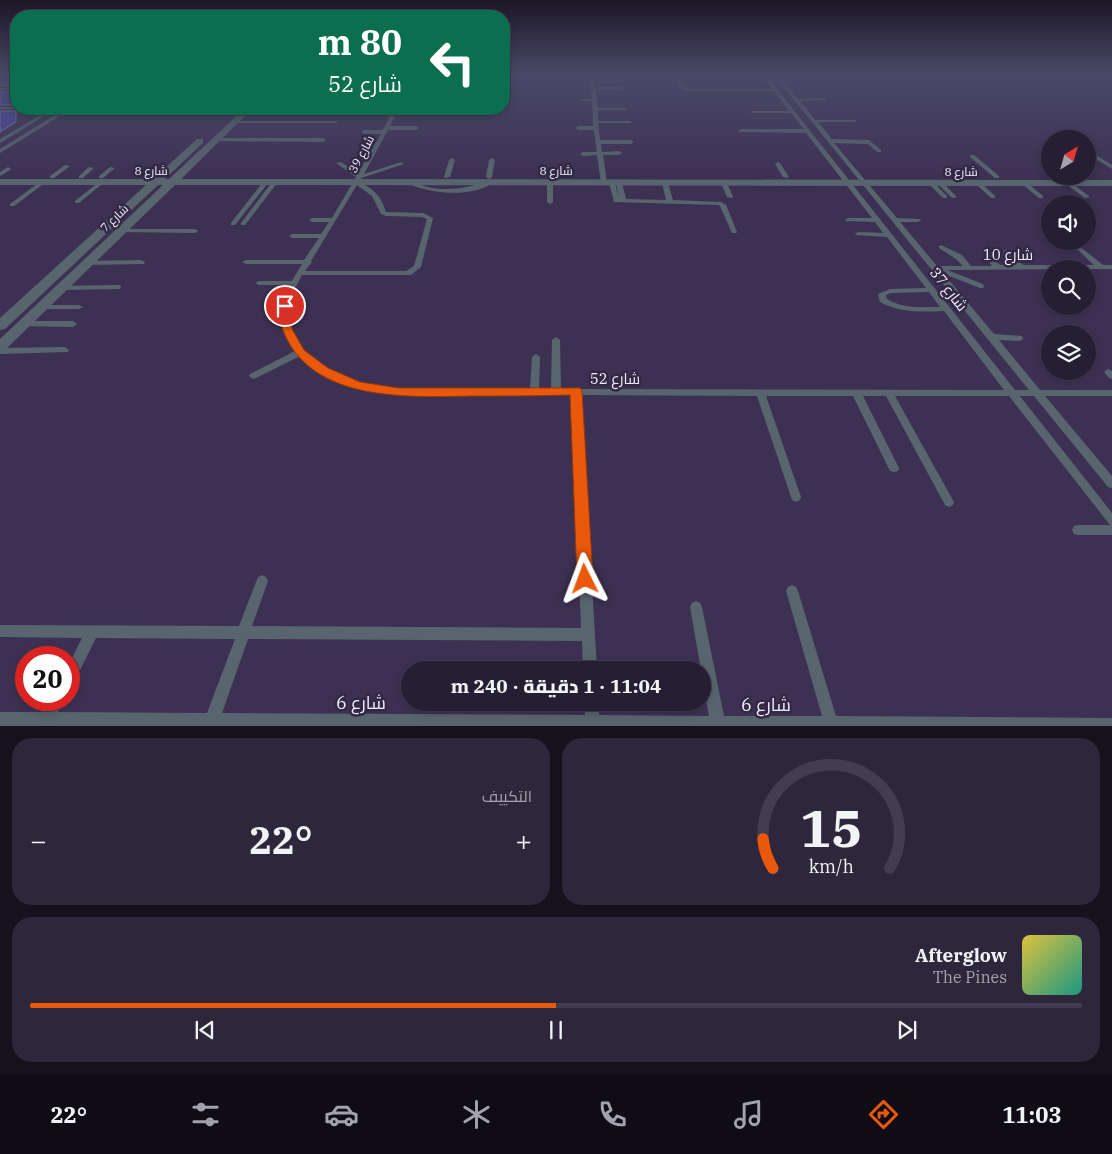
<!DOCTYPE html>
<html lang="ar">
<head>
<meta charset="utf-8">
<style>
  :root { --surface:#261f34; --page:#2e273c; --text:#f1f3f6; --muted:#a4a2ac; --line:#423d4f; --accent:#ea580c }
  body { margin:0; font-family:"IBM Plex Serif",Cairo,serif; background:var(--page); color:var(--text); direction:rtl; height:100vh; display:flex; flex-direction:column; font-size:19px; white-space:nowrap }
  * { box-sizing:border-box; margin:0 }
  p { font-size:16px; color:var(--muted) }
  .icon { flex:none; width:28px; height:28px; fill:none; stroke:currentColor; stroke-width:2; stroke-linecap:round; stroke-linejoin:round }
  .map { position:relative; height:726px; overflow:hidden; direction:ltr }
  .panel { display:flex; flex-direction:column; gap:12px; padding:12px; background:#15111d; flex:1 }
  .panel>* { flex:none }
  .hud { position:absolute; left:10px; top:10px; width:500px; height:105px; border-radius:20px; box-shadow:0 2px 8px #0003,0 0 0 1px var(--line); direction:rtl; background:#0b6e4f; color:#fff; overflow:hidden }
  .needle { width:32px; rotate:37deg }
  .tools { position:absolute; left:1041px; top:130px; display:grid; gap:10px }
  .tools a { display:grid; place-items:center; width:55px; height:55px; border-radius:50%; background:var(--surface); box-shadow:0 2px 8px #0003,0 0 0 1px var(--line); font-size:25px }
  .speed { position:absolute; left:15px; top:646px; display:flex; gap:10px; font-size:25px; font-weight:700; text-align:center }
  .speed>* { display:grid; place-content:center; width:65px; height:65px; border-radius:50%; background:var(--surface); box-shadow:0 2px 8px #0003,0 0 0 1px var(--line); line-height:1 }
  .speed .limit { border:8px solid #d22; background:#fff; color:#111 }
  .pin { position:absolute; display:grid; place-items:center; width:42px; height:42px; color:#fff; margin:-21px; border:2px solid #fff; border-radius:50%; box-shadow:0 1px 5px #0007 }
  .me { position:absolute; width:55px; margin:-28px; rotate:357deg; stroke-linejoin:round; filter:drop-shadow(0 0 4px #0008) }
  .turn { display:flex; align-items:center; gap:18px; height:105px; padding:0 25px; font-size:22px }
  .turn .icon { width:65px; height:65px; stroke-width:2.5 }
  .turn b { display:block; font-size:35px; line-height:42px }
  .big { font-size:38px; font-weight:800; line-height:1.1 }
  .panel .widget { flex:1; display:flex; flex-direction:column; justify-content:center; gap:8px; min-width:0; padding:0 18px; border-radius:20px; background:var(--page) }
  .panel .dial { align-items:center; gap:0 }
  .dial svg { height:130px; overflow:visible; fill:none; stroke:var(--line); stroke-width:7; stroke-linecap:round; text-anchor:middle }
  .dial text { fill:var(--text); stroke:none }
  .song { display:flex; align-items:center; gap:15px }
  .cover { width:60px; height:60px; border-radius:8px; background:linear-gradient(135deg,hsl(50 70% 55%),hsl(170 70% 35%)) }
  .played { height:5px; border-radius:2px; background:linear-gradient(90deg,var(--accent) 50%,var(--line) 50%) }
  .keys { display:flex; justify-content:space-around; direction:ltr }
  .heat { display:flex; justify-content:space-between; align-items:center; font-size:28px; direction:ltr }
  .panel .tiles { flex:1; display:grid; gap:12px; grid-template-columns:1fr 1fr }
  .widget:last-child { grid-column:span 2 }
  .trip { position:absolute; left:401px; top:661px; width:310px; height:50px; border-radius:25px; background:var(--surface); box-shadow:0 2px 8px #0003,0 0 0 1px var(--line); font-weight:800; line-height:50px; text-align:center; direction:rtl }
  .tabs { display:flex; height:80px; justify-content:space-around; align-items:center; background:#0f0c15; color:var(--muted) }
  .tabs .icon { width:35px; height:35px }
  .tabs .active { color:var(--accent) }
  .tabs b { font-size:22px; color:var(--text) }
  .map>svg:first-child { display:block }
</style>
</head>
<body>
<div class="map">
<svg width="1112" height="727" viewBox="0 0 1112 727">
  <rect width="100%" height="100%" fill="#332945"/>
  <path fill="#3d3153" fill-rule="evenodd" d="M0,75H16V109H504V75H1112V726L0,727ZM1050,139H1088V176H1050ZM1050,204H1088V241H1050ZM1050,269H1088V306H1050ZM1050,334H1088V371H1050ZM26,658H69V700H26ZM410,670H702V702H410Z"/>
  <path fill="#4a47a7" stroke="#8286a7" d="M0,75H16V86H0Z
    M0,92H16V105H0Z
    M0,111H16V122L0,132Z"/>
  <g fill="none" stroke-linecap="round" stroke-linejoin="round">
    <path fill="#58656f" fill-rule="evenodd" d="M510,75H514L513,81L509,80Z
      M544,75H548V79H544Z
      M590,75H594V77H610L612,78L610,79H595V87H621L623,88L621,89H596L598,108H626L628,109L626,110H598V121H630L632,122L630,123H598L600,140H631L634,142L631,144H601L602,152L619,151L622,153L619,155H603L607,183L604,185L601,183L597,155L583,156L580,154L583,152H597L594,130H578L575,128L578,126H593L592,101H581L579,100L581,99H592Z
      M675,75H679L684,86L690,89H772L762,75H766L1015,390H1029L774,75H778L798,99L826,98V100H824L800,101L815,120H856V121L854,122H818L832,139L869,140L881,150V152H877L868,144L834,143L897,218L920,219L921,220L918,222H900L937,266H963L956,259L939,248V246L941,245L962,255L971,266H992L984,256L988,254L990,255L1000,265H1015L1003,252L1006,250L1008,251L1023,265H1094L1077,249V247L1079,246L1103,265H1112V269L947,270L983,284L984,286L983,288H980L944,274L994,334L1022,336L1023,338L1022,340L1019,341L999,340L1040,390H1112V396H1045L1112,476V488L1108,487L1034,396H1020L1112,513V535H1078L1074,534L1072,530L1074,526L1078,525H1110L1009,396H895L954,502L953,505L949,507L945,505L886,396H863L899,468L898,471L894,472L890,471L853,396H766L801,497L800,500L796,502L792,500L791,497L757,396L581,395L597,670H583L582,641L248,639L222,713L585,715L584,702H598L599,715L709,716L702,677V670H701L690,607L692,603L696,601L700,603L702,607L724,716H822L786,591L788,587L792,585L796,587L798,591L836,716L1112,718V727L0,726V712H42L49,700H64L58,712L207,713L235,639L96,638L74,682L69,684V664L82,638L0,637V625L239,626L258,577L262,575L266,577L268,581L252,626L581,628L572,395H399C363,390 325,384 300,356L256,378L253,379L249,376L250,374L295,351C279,330 277,309 289,285H259L255,283L259,281H292L302,264H246L242,262L246,260H304L319,238H292L289,236L292,234H321L329,222H312L309,220L312,218H332L356,177L336,163L341,162L358,173L381,134H364L361,132L364,130H383L390,116H372V114H392L395,109H399L390,126H416L419,128L416,130H388L364,174L401,162L404,164L361,178L359,182C374,189 381,196 386,212L423,213L433,218L421,267L411,275H302C288,300 281,325 303,349C341,390 398,389 449,389C476,389 503,389 530,389L532,357L536,354L540,357L539,389H551L552,340L556,337L560,340L561,389L576,388L579,389L1004,390L944,311C922,312 900,313 880,302L878,294L890,289L926,288L887,237L856,235L855,234L858,232L883,233L875,222L846,221L845,220L848,218H872L806,133L739,132V130L741,129H804L791,113H751V112L753,111H789L774,91H689L680,88ZM357,185L372,196L381,214L386,216L422,217L427,219L414,266L406,271H305L312,262L311,261ZM929,292L940,307C922,307 903,309 887,299L886,295L891,293Z
      M0,88H16V90H0Z
      M0,107H16V109H18H0Z
      M51,109H56L0,143V139Z
      M65,109H207L205,110L68,111L0,153V149Z
      M234,121H336L338,122L336,123H232V121Z
      M215,138H323L326,140L323,142L213,141V139Z
      M1088,152H1091L1112,165V169L1088,154Z
      M970,155H974L999,176V178H995L970,157Z
      M452,158L455,160L450,177L445,178L444,177L449,160Z
      M492,158L495,160L492,177L489,179L486,177L489,160Z
      M778,162L780,163L789,177L788,178L783,177L775,164Z
      M65,165L70,166L54,178H50V176Z
      M8,167L11,169L10,170L0,176V172Z
      M89,167L94,168L83,178H79V176Z
      M110,167L115,168L103,178H99V176Z
      M408,180C414,182 420,185 427,187C449,192 469,187 490,181L493,183C469,198 431,194 406,183V181Z
      M41,181L46,182L14,206H10V204Z
      M100,181L102,182V184L79,203H75V201Z
      M265,181L268,183L235,225H231V223L263,182Z
      M274,181L277,183L245,225H241V223L272,182Z
      M550,181L553,183V202L550,204L547,202V183Z
      M612,181L615,183L619,199L616,183L619,181L622,183L626,199L666,200L662,183L665,181L668,183L673,200L721,202L726,205L737,232L736,233H732L720,206L718,205L614,202L609,183Z
      M722,182L727,183L733,197L732,198L727,197L721,183Z
      M929,182H933L947,196V198H943L929,184Z
      M938,182H942L956,196V198H952L938,184Z
      M976,182H980L995,196V198H991L976,184Z
      M1022,182H1026L1043,196V198H1039L1022,184Z
      M1066,182H1070L1090,197L1085,198L1066,184Z
      M120,229H195L198,231L195,233L118,232L117,231Z
      M141,260L145,262L144,264L87,265L83,263L87,261Z
      M117,285H120L121,287L120,289L61,290L57,288L61,286Z
      M38,305H79L83,307L79,309H41L37,307Z
      M23,321H73L77,324L73,327L20,326L19,324Z
      M65,347L69,350L68,352L0,354V348Z
      M1108,369L1112,371V379L1109,378L1104,372Z"/>
    <path fill="#58656f" fill-rule="evenodd" d="M244,109H252L181,179L1112,180V186L175,185L5,350L0,352V339L163,185H158L5,329L0,330V318L146,185H0V179H153L197,139H203V143L165,179H169Z"/>
  </g>
  <linearGradient id="sky" x2="0" y2="1"><stop stop-color="#1c1726"/><stop offset="0.42" stop-color="#4a4968"/><stop offset="1" stop-color="#4a4968" stop-opacity="0"/></linearGradient>
  <rect width="1112" height="177" fill="url(#sky)"/>
  <path fill="#ea580c" stroke="#983908" d="M281,303H285L290,306L292,329L304,350L328,368L360,382L399,388H580L582,391L593,579L591,584L585,586L580,584L577,579L570,395C537,396 504,396 471,396C412,397 323,402 289,343C283,332 276,316 281,303Z"/>
  <g text-anchor="middle" dominant-baseline="central" stroke-width="5" stroke-linejoin="round" paint-order="stroke">
    <g font-size="12" fill="#f0ebfd" stroke="#332945">
      <text transform="translate(361 154) rotate(-62)">شارع 39</text>
      <text x="151" y="170">شارع 8</text>
      <text x="556" y="170">شارع 8</text>
      <text x="961" y="171">شارع 8</text>
      <text transform="translate(114 218) rotate(-44)">شارع 7</text>
    </g>
    <g font-size="15" fill="#f0ebfd" stroke="#332945">
      <text x="1008" y="254">شارع 10</text>
      <text transform="translate(949 289) rotate(52)">شارع 37</text>
      <text x="615" y="378">شارع 52</text>
    </g>
    <g font-size="18" fill="#f0ebfd" stroke="#332945">
      <text x="361" y="702">شارع 6</text>
      <text x="766" y="704">شارع 6</text>
    </g>
  </g>
</svg>
<div class="tools">
<a><svg class="needle" viewBox="-14 -14 28 28"><path d="M0-13l5 13h-10z" fill="#e53935"/><path d="M0 13l5-13h-10z" fill="#a4a2ac"/></svg></a>
<a><svg class="icon" aria-label="sound" viewBox="0 0 24 24"><path d="M4 9h4l5-4v14l-5-4H4zM17 9q2 3 0 6"/></svg></a>
<a><svg class="icon" aria-label="search" viewBox="0 0 24 24"><circle cx="10" cy="10" r="6"/><path d="M15 15l6 6"/></svg></a>
<a><svg class="icon" aria-label="layers" viewBox="0 0 24 24"><path d="M12 4l9 5-9 5-9-5zM3 14l9 5 9-5"/></svg></a>
</div>
<div class="speed"><div class="limit">20</div></div>
<div class="pin" style="left:285px;top:306px;background:#d93025"><svg class="icon" aria-label="arrive" viewBox="0 0 24 24"><path d="M6 21V4h12l-3 4 3 4H6"/></svg></div>
<svg class="me" style="left:585px;top:579px" viewBox="-20 -20 40 40"><path d="M0-17L14 15 0 8-14 15z" fill="#ea580c" stroke="#fff" stroke-width="4"/></svg>
<div class="trip">11:04 · 1 دقيقة · 240 m</div>
<div class="hud">
<div class="turn"><svg class="icon" aria-label="left" viewBox="0 0 24 24"><path d="M17 20v-9H6M10 6l-5 5 5 5"/></svg><div><b>80 m</b>شارع 52</div></div>
</div>
</div>
<section class="panel">
<div class="tiles">
<div class="widget dial"><svg viewBox="0 0 100 80">
<path d="M14 69A42 42 0 1 1 86 69"/>
<path d="M14 69A42 42 0 0 1 8 51" stroke="#ea580c"/>
<text x="50" y="56" font-size="32" font-weight="700">15</text>
<text x="50" y="72" font-size="11">km/h</text>
</svg></div>
<div class="widget"><p>التكييف</p>
<div class="heat"><a>−</a><b class="big">22°</b><a>+</a></div>
</div>
<div class="widget">
<div class="song"><i class="cover"></i><div><b>Afterglow</b><p>The Pines</p></div></div>
<div class="played"></div>
<div class="keys"><svg class="icon" aria-label="previous" viewBox="0 0 24 24"><path d="M18 5L8 12l10 7zM5 5v14"/></svg><svg class="icon" aria-label="pause" viewBox="0 0 24 24"><path d="M8 5v14M16 5v14"/></svg><svg class="icon" aria-label="next" viewBox="0 0 24 24"><path d="M6 5l10 7-10 7zM19 5v14"/></svg></div>
</div>
</div>
</section>
<nav class="tabs">
<b>11:03</b>
<svg class="icon active" aria-label="directions" viewBox="0 0 24 24"><path d="M12 3l9 9-9 9-9-9zM9 14v-3h6M13 9l2 2-2 2"/></svg>
<svg class="icon" aria-label="music" viewBox="0 0 24 24"><path d="M9 18V5l10-2v13"/><circle cx="6" cy="18" r="3"/><circle cx="16" cy="16" r="3"/></svg>
<svg class="icon" aria-label="phone" viewBox="0 0 24 24"><path d="M5 4h4l2 5-3 2q2 4 5 5l2-3 5 2v4C11 20 4 13 5 4z"/></svg>
<svg class="icon" aria-label="climate" viewBox="0 0 24 24"><path d="M12 3v18M4 7l16 10M4 17L20 7"/></svg>
<svg class="icon" aria-label="car" viewBox="0 0 24 24"><path d="M5 17H2v-5l4-1 3-4h7l3 4 3 1v5h-3M9 17h6M6 11h13"/><circle cx="7" cy="17" r="2"/><circle cx="17" cy="17" r="2"/></svg>
<svg class="icon" aria-label="filters" viewBox="0 0 24 24"><path d="M4 7h16M4 17h16"/><circle cx="9" cy="7" r="2"/><circle cx="15" cy="17" r="2"/></svg>
<b>22°</b>
</nav>
</body>
</html>
